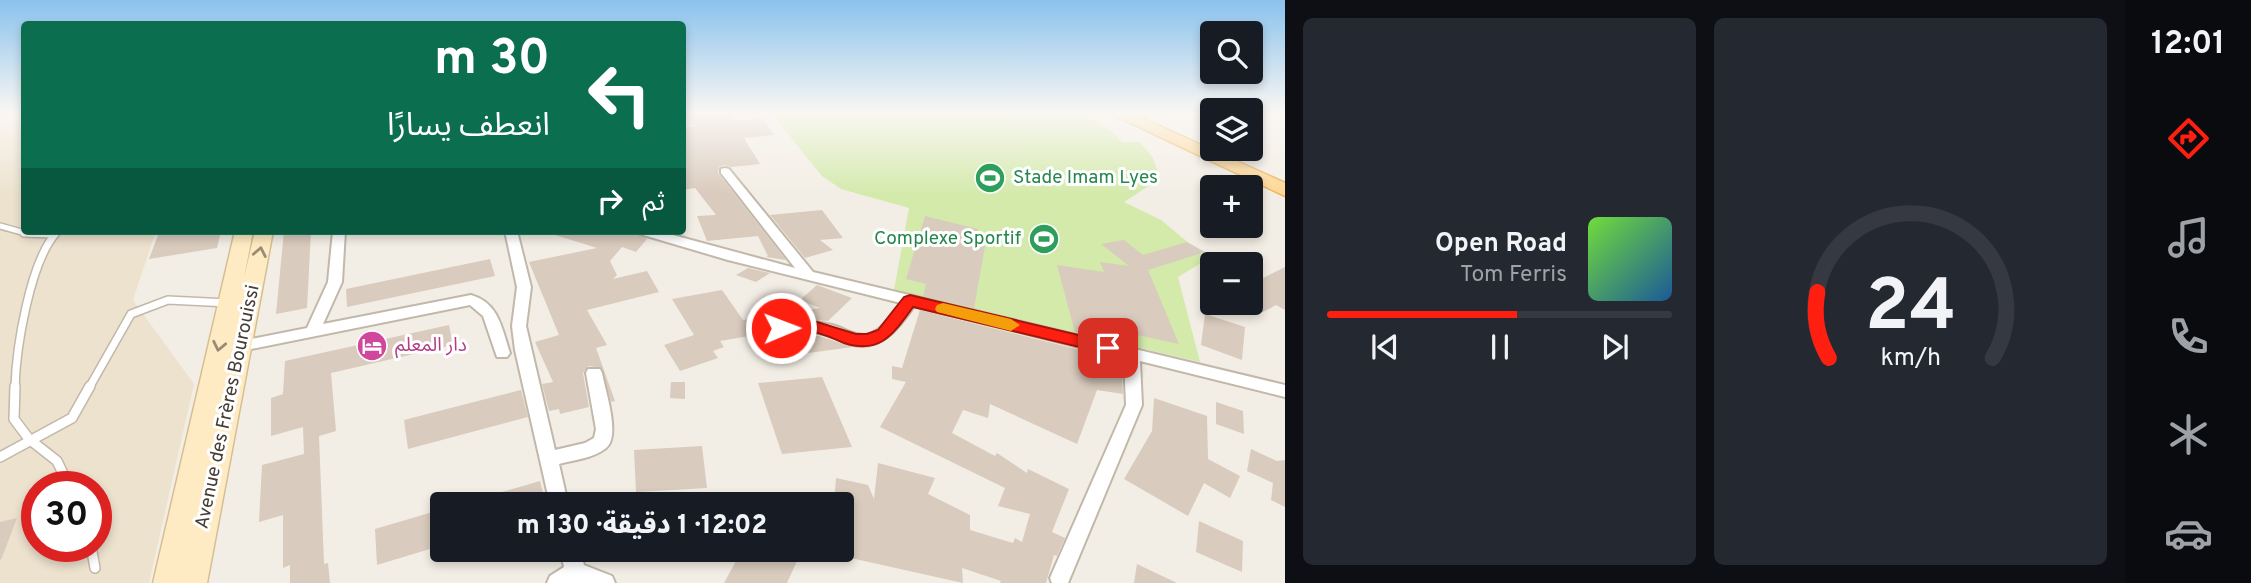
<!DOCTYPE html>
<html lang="ar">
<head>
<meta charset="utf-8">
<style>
  :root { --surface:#171b24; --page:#242831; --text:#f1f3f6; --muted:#9ea1a6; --line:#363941; --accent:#ff1f10 }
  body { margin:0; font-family:Overpass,"Noto Sans Arabic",sans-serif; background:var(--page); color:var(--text); direction:rtl; height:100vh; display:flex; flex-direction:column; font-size:26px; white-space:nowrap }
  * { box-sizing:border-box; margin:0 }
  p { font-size:23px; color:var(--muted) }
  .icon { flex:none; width:38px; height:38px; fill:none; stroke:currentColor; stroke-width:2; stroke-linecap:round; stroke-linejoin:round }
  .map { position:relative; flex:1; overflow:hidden; direction:ltr }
  .panel { display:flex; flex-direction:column; gap:18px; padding:18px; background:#0d0f14; width:840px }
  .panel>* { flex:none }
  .guide { position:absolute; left:21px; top:21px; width:665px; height:214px; border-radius:7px; box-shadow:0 4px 10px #0003; direction:rtl; background:#0b6e4f; color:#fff; overflow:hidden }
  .tools { position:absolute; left:1200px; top:21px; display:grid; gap:14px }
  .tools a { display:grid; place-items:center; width:63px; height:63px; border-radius:7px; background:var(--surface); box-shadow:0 4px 10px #0003; font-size:35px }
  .speed { position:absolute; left:21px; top:471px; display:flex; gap:14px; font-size:35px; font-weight:700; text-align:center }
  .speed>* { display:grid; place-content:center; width:91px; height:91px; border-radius:50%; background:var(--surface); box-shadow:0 4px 10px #0003; line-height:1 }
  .speed .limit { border:10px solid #d22; background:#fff; color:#111 }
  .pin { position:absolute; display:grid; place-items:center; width:60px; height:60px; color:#fff; margin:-30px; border-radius:14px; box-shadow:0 4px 10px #0006 }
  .me { position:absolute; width:77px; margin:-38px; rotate:89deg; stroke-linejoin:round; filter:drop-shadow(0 0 5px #0008) }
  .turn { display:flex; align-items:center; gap:24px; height:147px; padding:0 21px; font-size:32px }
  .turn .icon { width:91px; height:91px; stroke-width:2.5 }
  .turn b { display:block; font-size:49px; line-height:60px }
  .then { display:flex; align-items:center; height:66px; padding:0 21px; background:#0003; gap:14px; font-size:26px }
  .panel .card { flex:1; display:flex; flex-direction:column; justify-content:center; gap:10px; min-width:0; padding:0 24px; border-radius:10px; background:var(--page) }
  .panel .dial { align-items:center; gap:0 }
  .dial svg { height:182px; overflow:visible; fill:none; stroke:var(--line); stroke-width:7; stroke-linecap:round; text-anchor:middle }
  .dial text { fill:var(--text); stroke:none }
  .song { display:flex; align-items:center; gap:21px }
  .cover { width:84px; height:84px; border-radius:10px; background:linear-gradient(135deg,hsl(100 70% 55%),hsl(210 70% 35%)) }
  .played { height:7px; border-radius:4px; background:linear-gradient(90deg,var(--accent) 55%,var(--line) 55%) }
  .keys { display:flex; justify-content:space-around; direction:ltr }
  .panel .tiles { flex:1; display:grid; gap:18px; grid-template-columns:repeat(2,1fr) }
  .trip { position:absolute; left:430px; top:492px; width:424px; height:70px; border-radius:7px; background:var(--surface); box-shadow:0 4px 10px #0003; font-weight:800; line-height:70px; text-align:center; direction:rtl }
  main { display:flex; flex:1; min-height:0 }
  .tabs { display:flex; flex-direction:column; width:126px; justify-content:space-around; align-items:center; background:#090b0e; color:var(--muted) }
  .tabs .icon { width:49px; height:49px }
  .tabs .current { color:var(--accent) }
  .tabs b { font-size:32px; color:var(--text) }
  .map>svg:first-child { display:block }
</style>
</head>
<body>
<main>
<nav class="tabs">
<b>12:01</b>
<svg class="icon current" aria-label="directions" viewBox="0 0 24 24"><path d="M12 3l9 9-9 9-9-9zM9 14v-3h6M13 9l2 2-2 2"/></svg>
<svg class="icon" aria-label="music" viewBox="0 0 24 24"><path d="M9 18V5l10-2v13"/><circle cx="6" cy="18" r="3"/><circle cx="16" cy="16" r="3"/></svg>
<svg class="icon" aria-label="phone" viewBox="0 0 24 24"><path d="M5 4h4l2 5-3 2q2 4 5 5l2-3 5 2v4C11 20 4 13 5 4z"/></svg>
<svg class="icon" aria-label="climate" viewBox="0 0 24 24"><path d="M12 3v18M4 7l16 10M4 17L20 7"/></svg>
<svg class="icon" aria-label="car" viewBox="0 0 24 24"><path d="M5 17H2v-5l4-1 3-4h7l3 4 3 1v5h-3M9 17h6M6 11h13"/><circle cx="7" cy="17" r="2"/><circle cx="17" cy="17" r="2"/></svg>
</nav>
<section class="panel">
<div class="tiles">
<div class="card dial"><svg viewBox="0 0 100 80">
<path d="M14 69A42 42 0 1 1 86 69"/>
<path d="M14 69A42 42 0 0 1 9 40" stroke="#ff1f10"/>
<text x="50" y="56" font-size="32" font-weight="700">24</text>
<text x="50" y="72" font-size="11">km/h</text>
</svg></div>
<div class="card">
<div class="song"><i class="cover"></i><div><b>Open Road</b><p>Tom Ferris</p></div></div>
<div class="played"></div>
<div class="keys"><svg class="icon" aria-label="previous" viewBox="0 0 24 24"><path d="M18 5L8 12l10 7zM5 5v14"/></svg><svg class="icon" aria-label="pause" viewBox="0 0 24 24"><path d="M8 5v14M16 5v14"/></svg><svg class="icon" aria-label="next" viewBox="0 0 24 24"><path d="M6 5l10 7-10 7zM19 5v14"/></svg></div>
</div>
</div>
</section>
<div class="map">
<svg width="1285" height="583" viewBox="0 0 1285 583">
  <rect width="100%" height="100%" fill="#f3eee5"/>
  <path fill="#ede2ce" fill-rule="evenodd" d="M0,113H24V231H156L133,300L194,384L149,583H0ZM37,486H96V546H37Z"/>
  <path fill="#d3eaab" d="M771,113H1079L1110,130L1122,142H1140L1153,158L1158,172L1147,187L1124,202L1161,220L1208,259L1178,277L1200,362L894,290L909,208L841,189L822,176Z"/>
  <path fill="#d9cbbd" d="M684,113H729L736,121L762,118L774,135L744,138L760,164L731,167L724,165L719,167L718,173L786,260L766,257L768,256L758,236L707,241L697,216L716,215L695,188L682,190V128L696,126Z
    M822,210L843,238L820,240L833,250L805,258L770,215Z
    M925,216L978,229L975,244L985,246L974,308L923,296L926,284L906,279Z
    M181,231H221L217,248L149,259L158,235Z
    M284,231H311L307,308L276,314Z
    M553,231H631L647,239L636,252L622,247L610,261L617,275L613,279L647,271L659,292L587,310L607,345L596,348L615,401L611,402L602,368L588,366L583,373L589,407L560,414L559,409L549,411L542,384L553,382L535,342L559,335L529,262L597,248L552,234Z
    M1124,240L1143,255L1187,242L1205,252L1148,270L1179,344L1123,332L1128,345L1075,332L1057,265L1104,272L1100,262L1129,266L1101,244Z
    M490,259L495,276L347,307L346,289Z
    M1285,267V310L1276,305L1263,312L1251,305V284Z
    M748,268L770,273L756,282L736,275Z
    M817,285L852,298L828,321L804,319L777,321L785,314L820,308L800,300Z
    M722,290L743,320L766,317L773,332L720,341L724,347L713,351L718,358L680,371L664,345L694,335L672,299Z
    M920,310L1121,360L1123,394L1097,390L1077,444L990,404L988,418L963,410L952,433L995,456L997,453L1027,473L1028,469L1069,489L1052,532L1065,538L1057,556L1054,555L1046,583H1000L1001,581L962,568L963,583L842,556V504H834L836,478L868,485L874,499L878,463L935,478L928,494L970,515V530L1013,543L1015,538L1022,542L1030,514L998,506L1005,488L880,427L906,382L892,379V366L902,368Z
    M1205,314L1245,327L1242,360L1201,345Z
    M449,325L453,345L331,373L336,431L319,436L324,564L328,563L330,583H290V565L283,568V515L259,522L262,465L304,454L303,427L271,436V398L283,394L285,361Z
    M777,335L819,336L853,347L786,356Z
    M822,377L852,447L782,454L758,383Z
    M671,382H685V399L670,398Z
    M521,390L528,417L408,449L404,420Z
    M1154,398L1207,416L1208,459L1240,476L1230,498L1204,483L1188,516L1124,479L1152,431Z
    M1216,402L1243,411L1244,434L1216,424Z
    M702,446L707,488L636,492L634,450Z
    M1251,449L1277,461L1285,460V507L1271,500L1273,483L1247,471Z
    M540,481L546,504H475L474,500Z
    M443,509V545L377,565L375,529Z
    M17,518L1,560L0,559V522Z
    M1199,521L1243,541L1242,572L1196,552Z
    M742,550H802L787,583H724Z
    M1137,564L1177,583H1134Z"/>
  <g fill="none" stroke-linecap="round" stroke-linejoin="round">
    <g stroke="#c2b8aa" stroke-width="8">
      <path id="service-far2" d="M0,226L29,234H54
        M55,234L58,231"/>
    </g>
    <g stroke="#c2b8aa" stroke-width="10">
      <path id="service-far1" d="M24,233L54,234
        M15,388C16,348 30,262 56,233
        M89,388L131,314L168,300L228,303"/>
    </g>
    <g stroke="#c2b8aa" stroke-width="12">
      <path id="service" d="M15,386L14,419L29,439L57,461L69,486
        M0,457L72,418L90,386
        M91,546L95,568"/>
    </g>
    <g stroke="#c2b8aa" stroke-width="4">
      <path id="minor" d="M725,168L729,169L813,272L1285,385V397L1140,361L1142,405L1068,583H1052L1050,578L1126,405L1124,358L914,306C899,328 880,353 850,344C839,340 830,335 819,333C805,331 789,335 776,332L774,328L776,324C793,320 815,321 832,325C844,328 857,338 870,334C883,329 893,314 901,303L728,260L640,234L638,231H658L795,268L721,173V169Z
        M333,231H345L342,282L323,324L471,295C499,303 502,329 510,353L507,357H497L483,316L470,305L241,351L236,350L233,346L236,342L307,328L328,282Z
        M505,231H517L531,287L526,326L555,450L585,443L594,438L596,429L586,373L588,369H600L602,373C605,390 621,436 606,448C594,458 574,460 559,464L568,504H550L515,350L512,326L517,287Z
        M560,550H580L584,565L612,576L615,583H547L550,576L564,567Z"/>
    </g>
    <g stroke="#d6be92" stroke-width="3">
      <path id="secondary" d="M235,231H253L244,278L255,231H273L207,583H153Z"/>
    </g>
    <g stroke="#e9b35d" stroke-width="3">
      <path id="primary" d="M1109,113H1131L1285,183V196Z"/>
    </g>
    <use href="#service-far2" stroke="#fff" stroke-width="5"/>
    <use href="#service-far1" stroke="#fff" stroke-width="7"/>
    <use href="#service" stroke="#fff" stroke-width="9"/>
    <use href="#minor" fill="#fff" fill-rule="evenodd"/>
    <use href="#secondary" fill="#ffebc3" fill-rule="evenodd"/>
    <use href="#primary" fill="#ffd692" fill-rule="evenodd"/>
  </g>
  <defs><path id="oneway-chevron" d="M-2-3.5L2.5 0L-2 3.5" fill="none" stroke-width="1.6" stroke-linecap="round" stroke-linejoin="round" transform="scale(1.75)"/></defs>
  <g stroke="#998b74">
    <use href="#oneway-chevron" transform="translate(260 252) rotate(-79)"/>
    <use href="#oneway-chevron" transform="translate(219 346) rotate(102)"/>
  </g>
  <linearGradient id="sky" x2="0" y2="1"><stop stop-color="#8ac2ed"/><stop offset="0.58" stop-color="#faf7f3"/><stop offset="1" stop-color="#faf7f3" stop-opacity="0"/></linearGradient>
  <rect width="1285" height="195" fill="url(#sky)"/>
  <path fill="#ff1f10" stroke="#a6140a" stroke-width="2" d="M910,295L1108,342L1116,348L1108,354L913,307C894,333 881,355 844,343C835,339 824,334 813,332C801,330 781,339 773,328L781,322L814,321L856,334H867L878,330L904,297Z"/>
  <path fill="#f59e0b" d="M943,303L1011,319L1020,325L1011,331L937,312L935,309L937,305Z"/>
  <defs>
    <g id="stadium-disc" transform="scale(1.575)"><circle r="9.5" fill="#2e9e5b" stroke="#fff"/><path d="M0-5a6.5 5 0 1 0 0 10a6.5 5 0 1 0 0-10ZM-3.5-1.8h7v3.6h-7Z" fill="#fff"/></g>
    <g id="hotel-disc" transform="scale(1.575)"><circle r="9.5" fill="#d1479c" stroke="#fff"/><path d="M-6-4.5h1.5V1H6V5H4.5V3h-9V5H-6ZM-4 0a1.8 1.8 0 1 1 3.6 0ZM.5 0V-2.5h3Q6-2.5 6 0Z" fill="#fff"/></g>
  </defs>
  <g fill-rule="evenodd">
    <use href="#stadium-disc" x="990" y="178"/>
    <use href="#stadium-disc" x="1044" y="239"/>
    <use href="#hotel-disc" x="372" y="346"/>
  </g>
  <g text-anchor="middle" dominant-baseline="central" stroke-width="6" stroke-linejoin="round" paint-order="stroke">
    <g font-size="19" fill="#27864d" stroke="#fff" text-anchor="start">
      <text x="1013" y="178">Stade Imam Lyes</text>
      <text x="1021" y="239" text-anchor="end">Complexe Sportif</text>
    </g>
    <g font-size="19" fill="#b23c85" stroke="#fff" text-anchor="start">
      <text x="395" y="346">دار المعلم</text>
    </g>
    <g font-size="19" fill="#463d34" stroke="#fff">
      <text transform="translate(228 407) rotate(-78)">Avenue des Frères Bourouissi</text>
    </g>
  </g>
</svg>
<div class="tools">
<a><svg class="icon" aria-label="search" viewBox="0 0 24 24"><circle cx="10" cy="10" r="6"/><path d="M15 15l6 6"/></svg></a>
<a><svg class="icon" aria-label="layers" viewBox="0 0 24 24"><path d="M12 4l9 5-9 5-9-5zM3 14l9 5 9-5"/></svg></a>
<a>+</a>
<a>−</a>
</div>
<div class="speed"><div class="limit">30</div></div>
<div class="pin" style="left:1108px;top:348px;background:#d93025"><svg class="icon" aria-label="arrive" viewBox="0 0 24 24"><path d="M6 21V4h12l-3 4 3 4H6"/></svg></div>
<svg class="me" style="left:781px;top:328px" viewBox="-20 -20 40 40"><circle r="17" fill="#ff1f10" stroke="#fff" stroke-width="3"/><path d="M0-11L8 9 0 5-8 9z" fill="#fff"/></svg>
<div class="trip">12:02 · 1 دقيقة · 130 m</div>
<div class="guide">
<div class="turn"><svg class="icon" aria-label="left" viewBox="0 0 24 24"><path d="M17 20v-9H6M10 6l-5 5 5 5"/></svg><div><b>30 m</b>انعطف يسارًا</div></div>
<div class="then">ثم<svg class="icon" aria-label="right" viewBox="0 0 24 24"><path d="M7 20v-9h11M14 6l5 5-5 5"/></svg></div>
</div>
</div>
</main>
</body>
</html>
